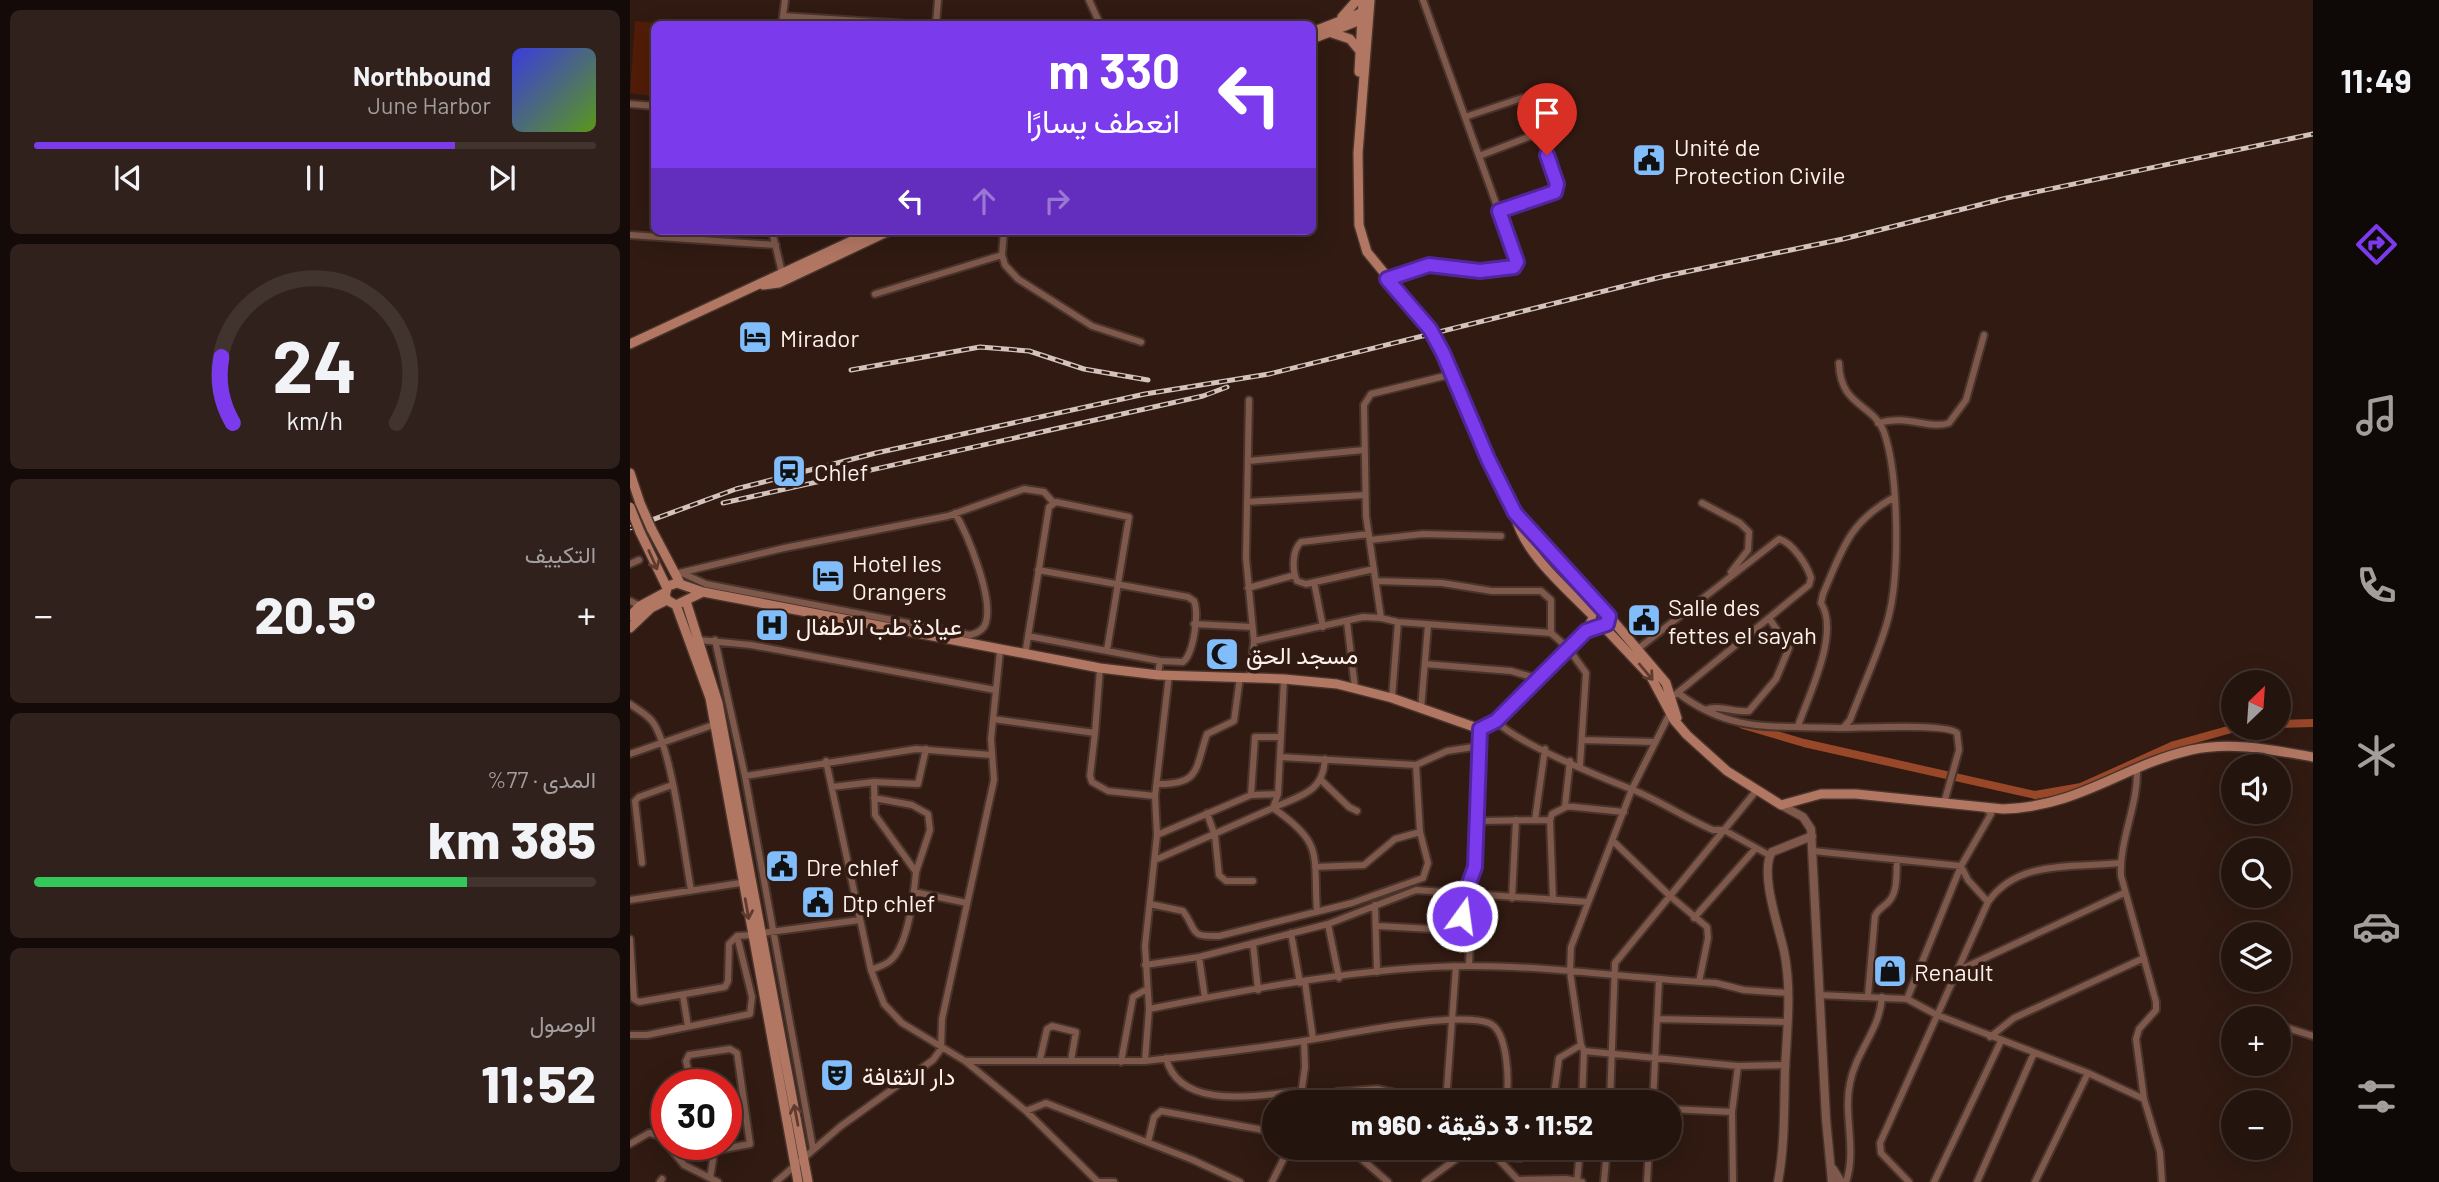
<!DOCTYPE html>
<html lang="ar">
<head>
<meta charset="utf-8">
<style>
  :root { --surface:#24140e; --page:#30211c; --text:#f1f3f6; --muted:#a39e9e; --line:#41332e; --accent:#7c3aed }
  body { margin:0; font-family:Barlow,Vazirmatn,sans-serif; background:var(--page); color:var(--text); direction:rtl; height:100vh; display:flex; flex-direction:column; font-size:26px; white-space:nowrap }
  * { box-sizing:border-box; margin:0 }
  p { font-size:23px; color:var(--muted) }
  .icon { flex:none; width:38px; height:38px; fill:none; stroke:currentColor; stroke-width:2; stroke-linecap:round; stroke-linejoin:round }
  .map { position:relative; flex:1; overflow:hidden; direction:ltr }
  .side { display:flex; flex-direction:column; gap:10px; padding:10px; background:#140b08; width:630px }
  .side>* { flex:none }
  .banner { position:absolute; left:21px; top:21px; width:665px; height:214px; border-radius:10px; box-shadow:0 7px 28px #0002,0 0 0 2px var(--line); direction:rtl; background:#7c3aed; color:#fff; overflow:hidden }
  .needle { width:46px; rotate:25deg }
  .controls { position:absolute; left:1591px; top:670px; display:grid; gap:14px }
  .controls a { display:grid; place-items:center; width:70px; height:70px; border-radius:50%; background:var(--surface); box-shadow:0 7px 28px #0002,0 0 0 2px var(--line); font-size:35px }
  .speed { position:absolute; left:21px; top:1069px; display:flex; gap:14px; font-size:35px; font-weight:700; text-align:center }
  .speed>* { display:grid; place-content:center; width:91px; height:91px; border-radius:50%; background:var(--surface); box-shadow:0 7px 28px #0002,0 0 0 2px var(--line); line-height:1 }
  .speed .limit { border:10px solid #d22; background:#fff; color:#111 }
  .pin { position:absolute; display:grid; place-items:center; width:60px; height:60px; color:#fff; margin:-72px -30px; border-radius:50% 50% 50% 0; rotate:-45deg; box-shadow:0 0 7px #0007 }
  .pin .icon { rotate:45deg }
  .me { position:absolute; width:77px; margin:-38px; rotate:14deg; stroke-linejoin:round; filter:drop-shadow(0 0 5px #0008) }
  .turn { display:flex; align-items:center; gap:24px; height:147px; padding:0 21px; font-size:32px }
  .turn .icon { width:91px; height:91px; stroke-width:2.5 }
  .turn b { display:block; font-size:49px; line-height:60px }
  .lanes { display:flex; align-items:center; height:66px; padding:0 21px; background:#0003; justify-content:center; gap:35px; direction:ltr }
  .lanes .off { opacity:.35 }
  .big { font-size:52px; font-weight:800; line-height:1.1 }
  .side .card { flex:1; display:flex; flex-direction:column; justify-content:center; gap:10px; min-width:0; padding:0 24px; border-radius:10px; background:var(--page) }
  .side .dial { align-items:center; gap:0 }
  .dial svg { height:182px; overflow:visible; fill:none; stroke:var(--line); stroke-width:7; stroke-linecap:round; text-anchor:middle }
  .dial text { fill:var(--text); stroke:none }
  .song { display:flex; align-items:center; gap:21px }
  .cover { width:84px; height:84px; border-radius:10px; background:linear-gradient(135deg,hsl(240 70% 55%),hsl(90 70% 35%)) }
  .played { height:7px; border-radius:4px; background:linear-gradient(90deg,var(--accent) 75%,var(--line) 75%) }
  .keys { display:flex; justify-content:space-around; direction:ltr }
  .heat { display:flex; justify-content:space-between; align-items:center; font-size:38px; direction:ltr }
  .charge { height:10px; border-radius:5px; background:linear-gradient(90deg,#34c759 77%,var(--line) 0) }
  .trip { position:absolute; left:632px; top:1090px; width:420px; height:70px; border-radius:35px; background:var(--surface); box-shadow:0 7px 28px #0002,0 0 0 2px var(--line); font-weight:800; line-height:70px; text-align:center; direction:rtl }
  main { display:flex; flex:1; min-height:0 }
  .dock { display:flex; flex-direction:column; width:126px; justify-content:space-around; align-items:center; background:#0e0806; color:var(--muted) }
  .dock .icon { width:49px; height:49px }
  .dock .current { color:var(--accent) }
  .dock b { font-size:32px; color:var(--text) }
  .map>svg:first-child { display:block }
</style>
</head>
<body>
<main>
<nav class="dock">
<b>11:49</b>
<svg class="icon current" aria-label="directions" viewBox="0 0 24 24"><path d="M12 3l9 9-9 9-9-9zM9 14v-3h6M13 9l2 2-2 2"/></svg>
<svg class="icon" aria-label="music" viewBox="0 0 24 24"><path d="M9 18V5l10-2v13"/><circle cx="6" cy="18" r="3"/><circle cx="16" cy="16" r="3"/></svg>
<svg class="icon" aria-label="phone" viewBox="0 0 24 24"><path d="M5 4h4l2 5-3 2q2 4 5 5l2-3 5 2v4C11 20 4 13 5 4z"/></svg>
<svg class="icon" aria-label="climate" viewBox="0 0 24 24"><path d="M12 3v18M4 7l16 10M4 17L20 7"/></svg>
<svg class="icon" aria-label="car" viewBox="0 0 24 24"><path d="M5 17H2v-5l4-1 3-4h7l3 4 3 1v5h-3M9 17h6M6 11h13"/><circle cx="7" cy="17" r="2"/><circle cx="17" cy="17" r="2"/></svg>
<svg class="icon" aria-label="filters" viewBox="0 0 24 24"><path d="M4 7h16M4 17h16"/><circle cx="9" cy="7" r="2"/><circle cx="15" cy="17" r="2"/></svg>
</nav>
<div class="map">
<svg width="1683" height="1182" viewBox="0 0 1683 1182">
  <rect width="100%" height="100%" fill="#301a12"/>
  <path fill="#511c08" d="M5,21L40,24H24V96L0,93Z"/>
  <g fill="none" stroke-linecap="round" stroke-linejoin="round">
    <path stroke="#994729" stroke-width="8" d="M1648,724L1683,723
      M1113,725L1174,743L1405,795L1451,787L1544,745L1605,728"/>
    <g stroke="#49342c" stroke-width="10">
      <path id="minor" d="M459,0L470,24
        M153,16L276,24
        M152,24L155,0
        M306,24L308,0
        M0,104L24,106
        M835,117L892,98L898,100L927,188L922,194L869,211
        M849,156L909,133
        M142,231L153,277
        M374,231L372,255L375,265L388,279L462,326L511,342
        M0,235L146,245
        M757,279C770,274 784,266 798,265C818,263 875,283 887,262L793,0
        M245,294L372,255
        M823,374L741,394L734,405L736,516L751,618L768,622L921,633L938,648L956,673L950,766
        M619,400L616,558L624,641L620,678
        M1248,423C1277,414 1300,430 1319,423L1336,400L1354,335
        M618,461L734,450
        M617,502L735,495
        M1072,503L1110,523L1119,532L1118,550L1101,572
        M739,534L671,542C662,550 662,570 667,581L676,584L744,569
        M740,540L793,534L871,536
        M0,564L9,560
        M408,570L558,597L564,601C569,614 564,653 553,662L530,661
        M49,573L154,548L318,516L394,489L414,492L423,502
        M52,573L76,584L340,635C348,633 354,630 356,622C363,597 338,535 325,513
        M746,581L812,583L862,591H911L921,600V633
        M684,582L693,627
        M618,588L665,575
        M0,601L10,606
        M717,622L725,688
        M564,624L622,627
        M398,636L530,661L528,675
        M69,640L121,645L365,690
        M85,640L115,776L183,1149
        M624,641L733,617L751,618
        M1009,648L1149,539C1163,543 1177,565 1181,578L1179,585L1046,694
        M395,655L419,507L426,502L499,517L477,650
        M795,664L881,671L909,679
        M1048,693C1102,734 1144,725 1207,728H1213L1220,720C1232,687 1249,653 1258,619C1270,575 1269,476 1254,432C1243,403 1210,407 1209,363
        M762,698L768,622
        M0,704C7,709 16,714 22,721C42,747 54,853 61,890
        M791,709L798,625
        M1075,710C1090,704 1103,713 1119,711L1146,679L1159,648L1139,618
        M363,719L465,733L460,776L462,782L478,791L525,796
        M866,721C887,743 970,777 1001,789C1029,800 1055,818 1083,830H1094L1139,855
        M1168,726C1179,694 1210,633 1191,603L1193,594C1212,550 1219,522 1263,498
        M1213,728C1233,728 1317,723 1327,733L1329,750L1314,803
        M465,733L470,668
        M952,740L1023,742
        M0,754L86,724
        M196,761L241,970L254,1004L272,1023L335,1061L396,1111L468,1182
        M940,761L935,806L994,812
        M786,765L817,751L850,746
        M1507,770C1508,806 1489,840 1491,876L1526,1002V1010L1509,1029L1506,1039L1514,1099L1530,1152L1532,1182
        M115,776L286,749L361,755
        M692,781L719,807L727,811
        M527,784C571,785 565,768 577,734L604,721L610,677
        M202,787L244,782L288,784L296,749
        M621,795L625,737H651
        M244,798L282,805L298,814L300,830L286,872
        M643,808C695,844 683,854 687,912
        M643,808C671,795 693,793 695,759
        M577,813L585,836L589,875L596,881H623
        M905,820L915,749
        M847,821L920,820
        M527,835L621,795L648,794
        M983,841L1040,896L1077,927L1078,938L1069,982
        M1183,851L1331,866L1338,880L1358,902
        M525,860L643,808L648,794L654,679
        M12,863L5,801L9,797L42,785
        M685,867L734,865L765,839L790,832
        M284,892L337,903
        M882,898L886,820
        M0,900L117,882
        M923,900L920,820L922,814L936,807
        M520,904L553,911C568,931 558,937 589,936L722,903L793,878L798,863L790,832L786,765L650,757
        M745,905L747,972
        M1064,918L1125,849
        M698,924L709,978
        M748,926L838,931
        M132,933L230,920
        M661,933L670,983
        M0,939L4,999L9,1002L95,987L98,981L99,944L107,936
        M623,943L628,990
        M569,957L575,998
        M515,965L569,957L698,924L786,890L957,902
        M839,966L840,942L832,916L835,894L844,867L850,729
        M241,970C248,967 256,965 261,960C278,945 284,894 286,872L245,815L244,782
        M1325,972L1494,893
        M675,982L683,1039
        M1189,995L1277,999L1307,1015L1458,1073L1514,1099
        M1238,995L1245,916C1249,907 1255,907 1260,900C1268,890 1266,873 1267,860
        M53,996L58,1026
        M1277,999L1331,866L1361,814L1354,807
        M519,1009C620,989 738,966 841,966C923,966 1004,979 1086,983L1114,990L1158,993
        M1027,1019L1158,1022
        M1648,1025L1683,1036
        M0,1035H17L120,1014L122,997L107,936L122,935
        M1360,1037L1384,1018L1514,958
        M954,1051L1108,1066L1156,1065
        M536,1058C550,1113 633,1094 672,1091
        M410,1059L417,1029L422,1026L446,1032L441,1060
        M335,1061H515L519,1009L515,946L527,835L525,796L539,675
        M515,1061C569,1055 625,1049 679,1040C718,1034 824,1011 859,1023C879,1031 879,1085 876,1102
        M491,1062L503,997L517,989
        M62,1085L56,1061L59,1055L100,1049L107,1053L120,1144L83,1151
        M707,1092L747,1089L806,1102
        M670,1102L675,1067L674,1041
        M816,1102L826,966
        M923,1102L929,1058L951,1045
        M952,1102L954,1051L951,1045L940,972L941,947L1002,789L1040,713
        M980,1102L985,963L1126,791
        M1023,1102L1029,980
        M1040,1109L1102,1112
        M396,1111L416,1103L563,1160L610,1182
        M518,1142L524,1117L531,1111L644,1132
        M0,1144L19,1133L28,1135L37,1144
        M37,1144L54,1165L88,1182
        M719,1148L758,1182
        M858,1148L888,1180L936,1179L952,1182
        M864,1156L890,1158L910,1148
        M734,1160L740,1148
        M80,1178L83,1160L81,1144
        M30,1182L32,1179
        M146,1182L211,1126L303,1060L311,1049L312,1019L364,780L361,739L370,651
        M469,1182H484
        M642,1182L659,1148
        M795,1182L841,1148
        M947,1182L950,1148
        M974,1182L977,1148
        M1017,1182L1019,1148
        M1103,1182L1102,1112L1108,1066
        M1216,1182C1227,1150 1213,1115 1220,1083C1226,1051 1250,1030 1252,997
        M1279,1182L1251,1153L1250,1143L1358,902C1388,859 1444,868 1490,863
        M1304,1182L1371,1041
        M1347,1182L1404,1053
        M1405,1182L1458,1073"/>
    </g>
    <g stroke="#49342c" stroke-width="11">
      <path id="tertiary" d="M1151,805L1173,817L1181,829L1196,1119L1202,1182
        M1203,1169L1211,1182
        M1148,1182C1155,1145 1154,1107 1155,1069C1157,1030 1162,990 1154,951C1149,928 1129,872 1142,852L1182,836"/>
    </g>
    <g stroke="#49342c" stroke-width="12">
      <path id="secondary" d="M740,0L728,153L729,225L737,252L800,329L813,353L858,459L885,513L973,610
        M712,17L727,0
        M682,32L736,11
        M699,32L720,39L729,50
        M682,39L733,19
        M729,72L733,0
        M133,285L149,283L259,231
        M0,344L243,231
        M0,473L10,503
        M885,515C894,554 935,587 962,615
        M21,528L50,583
        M10,532L37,588
        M73,592L46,605L37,600L35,594L38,586L47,583L73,592L470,668L528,675L654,679L707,684L762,698L850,729C879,721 932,654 956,631L962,620
        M56,601L88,703L178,1182
        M46,605L80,698L168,1182
        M0,616L10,606L36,592
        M979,616L1036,683L1047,718
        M973,626L1021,677L1044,720L1057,735L1097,771L1151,805L1191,794H1226L1373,809C1449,807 1494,765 1561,750C1601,741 1643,750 1683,757
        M0,628L21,608L37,600"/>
    </g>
    <use href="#minor" stroke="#7d584b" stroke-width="6"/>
    <use href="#tertiary" stroke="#7d584b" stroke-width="8"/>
    <use href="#secondary" stroke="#b27763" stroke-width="9"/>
    <g stroke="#d2c3bd" stroke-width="5">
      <path id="rail" d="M221,370L350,347L399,351L454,369L518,380
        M93,503L573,396L597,387
        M0,528L106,489L246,453L515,394L639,374L1031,277L1213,239L1377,198L1683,134"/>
    </g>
    <use href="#rail" stroke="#301a12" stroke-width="2.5" stroke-dasharray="8" stroke-linecap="butt"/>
    <g stroke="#49342c" stroke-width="12" stroke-linecap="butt">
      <path id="secondary-bridge" d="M10,503L21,528
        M0,507L10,532"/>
    </g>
    <use href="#secondary-bridge" stroke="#b27763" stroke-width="9"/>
  </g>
  <defs><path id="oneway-shaft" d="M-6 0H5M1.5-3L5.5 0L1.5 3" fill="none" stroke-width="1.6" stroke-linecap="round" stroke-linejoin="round" transform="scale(1.75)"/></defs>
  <g stroke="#5e3b2e">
    <use href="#oneway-shaft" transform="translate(23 560) rotate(66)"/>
    <use href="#oneway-shaft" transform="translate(1016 672) rotate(50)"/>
    <use href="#oneway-shaft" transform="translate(117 909) rotate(80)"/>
    <use href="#oneway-shaft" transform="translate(166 1115) rotate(-101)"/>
  </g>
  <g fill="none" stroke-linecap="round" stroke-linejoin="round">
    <g stroke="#51269a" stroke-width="18">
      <path id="route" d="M832,916L835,894L845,867L850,729L866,721L956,631L977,624L979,616L885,513L858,459L813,353L800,329L757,279L799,265L850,271L884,267L887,262L869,211L925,192L927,184L917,155"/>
    </g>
    <use href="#route" stroke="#7c3aed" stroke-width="12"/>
  </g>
  <defs>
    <g id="civic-square" transform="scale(1.75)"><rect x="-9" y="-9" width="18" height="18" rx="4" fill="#81bdfa" stroke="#301a12"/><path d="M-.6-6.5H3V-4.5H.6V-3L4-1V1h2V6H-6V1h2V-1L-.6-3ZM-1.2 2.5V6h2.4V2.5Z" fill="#111"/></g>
    <g id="hotel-square" transform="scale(1.75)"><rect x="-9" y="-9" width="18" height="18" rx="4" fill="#81bdfa" stroke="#301a12"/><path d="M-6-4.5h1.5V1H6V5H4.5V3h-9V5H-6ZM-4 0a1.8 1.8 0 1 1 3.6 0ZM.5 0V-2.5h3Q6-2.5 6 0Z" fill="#111"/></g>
    <g id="station-square" transform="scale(1.75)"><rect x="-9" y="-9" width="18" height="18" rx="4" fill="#81bdfa" stroke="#301a12"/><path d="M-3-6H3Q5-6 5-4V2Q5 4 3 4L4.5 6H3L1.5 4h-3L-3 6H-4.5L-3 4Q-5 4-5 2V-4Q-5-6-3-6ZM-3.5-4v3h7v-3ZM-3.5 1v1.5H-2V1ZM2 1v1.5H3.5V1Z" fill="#111"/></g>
    <g id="hospital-square" transform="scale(1.75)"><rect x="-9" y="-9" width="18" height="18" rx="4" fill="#81bdfa" stroke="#301a12"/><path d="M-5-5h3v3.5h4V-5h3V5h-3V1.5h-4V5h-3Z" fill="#111"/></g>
    <g id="mosque-square" transform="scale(1.75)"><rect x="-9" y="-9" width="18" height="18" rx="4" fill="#81bdfa" stroke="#301a12"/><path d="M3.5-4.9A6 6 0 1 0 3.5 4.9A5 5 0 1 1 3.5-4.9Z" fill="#111"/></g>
    <g id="shop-square" transform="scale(1.75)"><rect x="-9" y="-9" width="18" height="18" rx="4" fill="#81bdfa" stroke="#301a12"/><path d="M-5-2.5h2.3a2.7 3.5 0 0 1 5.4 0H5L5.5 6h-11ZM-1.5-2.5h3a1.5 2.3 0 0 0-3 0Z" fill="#111"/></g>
    <g id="theatre-square" transform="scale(1.75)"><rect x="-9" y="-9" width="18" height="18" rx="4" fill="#81bdfa" stroke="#301a12"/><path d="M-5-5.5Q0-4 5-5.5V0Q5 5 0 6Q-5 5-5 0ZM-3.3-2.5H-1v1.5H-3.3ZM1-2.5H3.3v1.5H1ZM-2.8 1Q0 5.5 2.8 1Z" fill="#111"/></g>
  </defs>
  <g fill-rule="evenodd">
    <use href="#civic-square" x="1019" y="160"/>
    <use href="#hotel-square" x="125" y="337"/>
    <use href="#station-square" x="159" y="471"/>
    <use href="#hotel-square" x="198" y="576"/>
    <use href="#civic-square" x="1014" y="620"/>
    <use href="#hospital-square" x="142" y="625"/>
    <use href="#mosque-square" x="592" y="654"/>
    <use href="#civic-square" x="152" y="866"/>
    <use href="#civic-square" x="188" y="902"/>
    <use href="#shop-square" x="1260" y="971"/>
    <use href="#theatre-square" x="207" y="1075"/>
  </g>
  <g text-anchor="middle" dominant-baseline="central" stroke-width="7" stroke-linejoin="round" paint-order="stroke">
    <g font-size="24" fill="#fef1ec" stroke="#301a12" text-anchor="start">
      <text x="1044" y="146">Unité de<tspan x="1044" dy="28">Protection Civile</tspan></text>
      <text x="150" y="337">Mirador</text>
      <text x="184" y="471">Chlef</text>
      <text x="222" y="562">Hotel les<tspan x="222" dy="28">Orangers</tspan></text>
      <text x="1038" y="606">Salle des<tspan x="1038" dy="28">fettes el sayah</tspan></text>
      <text x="166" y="625">عيادة طب الاطفال</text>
      <text x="616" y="654">مسجد الحق</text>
      <text x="176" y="866">Dre chlef</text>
      <text x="212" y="902">Dtp chlef</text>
      <text x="1284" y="971">Renault</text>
      <text x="232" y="1075">دار الثقافة</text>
    </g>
  </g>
</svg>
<div class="controls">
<a><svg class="needle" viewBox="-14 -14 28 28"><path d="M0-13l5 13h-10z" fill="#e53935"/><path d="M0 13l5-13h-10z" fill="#a39e9e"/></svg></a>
<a><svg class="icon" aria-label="sound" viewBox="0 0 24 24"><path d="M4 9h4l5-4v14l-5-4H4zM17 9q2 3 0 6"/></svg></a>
<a><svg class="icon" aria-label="search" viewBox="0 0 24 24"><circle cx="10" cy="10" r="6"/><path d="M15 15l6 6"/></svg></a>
<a><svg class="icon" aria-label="layers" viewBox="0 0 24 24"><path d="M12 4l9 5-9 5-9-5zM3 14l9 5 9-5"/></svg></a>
<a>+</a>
<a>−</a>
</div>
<div class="speed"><div class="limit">30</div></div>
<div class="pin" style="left:917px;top:155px;background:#d93025"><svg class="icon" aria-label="arrive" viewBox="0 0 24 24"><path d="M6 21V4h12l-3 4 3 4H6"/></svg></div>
<svg class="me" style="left:832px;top:916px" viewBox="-20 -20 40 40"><circle r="17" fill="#7c3aed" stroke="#fff" stroke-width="3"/><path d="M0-11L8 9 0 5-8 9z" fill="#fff"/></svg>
<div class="trip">11:52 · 3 دقيقة · 960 m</div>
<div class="banner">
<div class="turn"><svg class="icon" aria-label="left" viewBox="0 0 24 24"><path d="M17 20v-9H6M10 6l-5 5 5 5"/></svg><div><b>330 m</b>انعطف يسارًا</div></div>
<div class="lanes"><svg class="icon" aria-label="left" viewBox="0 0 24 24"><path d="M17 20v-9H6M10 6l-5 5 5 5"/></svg><svg class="icon off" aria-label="ahead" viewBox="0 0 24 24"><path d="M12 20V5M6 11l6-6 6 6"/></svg><svg class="icon off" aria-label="right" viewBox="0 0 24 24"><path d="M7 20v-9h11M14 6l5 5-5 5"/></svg></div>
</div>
</div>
<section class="side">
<div class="card">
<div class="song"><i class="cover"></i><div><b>Northbound</b><p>June Harbor</p></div></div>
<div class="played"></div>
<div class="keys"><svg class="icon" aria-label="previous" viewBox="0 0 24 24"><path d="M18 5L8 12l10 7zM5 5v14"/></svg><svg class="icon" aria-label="pause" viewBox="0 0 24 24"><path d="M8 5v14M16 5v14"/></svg><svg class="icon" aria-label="next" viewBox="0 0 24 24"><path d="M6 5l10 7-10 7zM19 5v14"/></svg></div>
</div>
<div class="card dial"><svg viewBox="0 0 100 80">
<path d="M14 69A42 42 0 1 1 86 69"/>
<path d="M14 69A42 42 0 0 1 9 40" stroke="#7c3aed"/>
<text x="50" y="56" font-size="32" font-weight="700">24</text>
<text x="50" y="72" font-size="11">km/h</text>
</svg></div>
<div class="card"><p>التكييف</p>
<div class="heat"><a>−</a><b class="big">20.5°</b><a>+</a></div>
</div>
<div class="card"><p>المدى · 77%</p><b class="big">385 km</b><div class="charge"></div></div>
<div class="card"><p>الوصول</p><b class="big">11:52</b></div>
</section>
</main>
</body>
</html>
